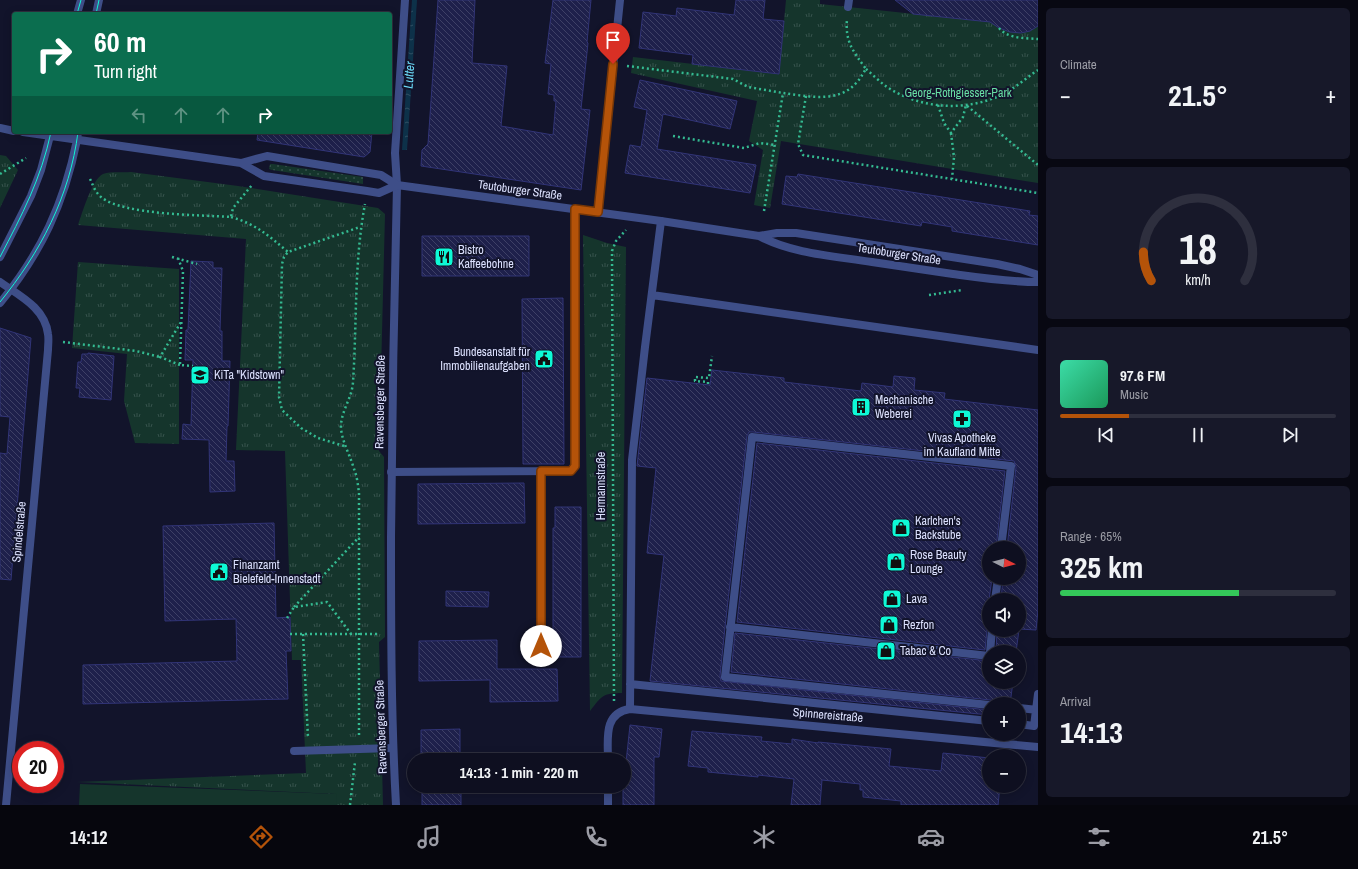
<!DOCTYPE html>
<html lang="en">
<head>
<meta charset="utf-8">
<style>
  :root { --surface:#0e0f20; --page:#171829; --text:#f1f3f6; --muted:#9b9ca5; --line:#2e2f3e; --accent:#b45309 }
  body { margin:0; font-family:"Archivo Narrow",sans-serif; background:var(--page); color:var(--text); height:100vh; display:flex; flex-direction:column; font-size:15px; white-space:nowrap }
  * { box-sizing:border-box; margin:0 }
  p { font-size:13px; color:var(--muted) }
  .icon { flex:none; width:22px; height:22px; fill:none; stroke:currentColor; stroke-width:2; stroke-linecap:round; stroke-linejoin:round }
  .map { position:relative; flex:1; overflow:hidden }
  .sheet { display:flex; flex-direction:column; gap:8px; padding:8px; background:#080812; width:320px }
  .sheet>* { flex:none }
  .top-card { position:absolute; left:12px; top:12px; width:380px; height:122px; border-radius:4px; box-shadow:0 2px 10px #0003,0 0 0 1px var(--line); background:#0b6e4f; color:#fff; overflow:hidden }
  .needle { width:26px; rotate:96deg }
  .fabs { position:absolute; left:982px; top:541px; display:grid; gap:8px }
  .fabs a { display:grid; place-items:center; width:44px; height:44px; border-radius:50%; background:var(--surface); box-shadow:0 2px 10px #0003,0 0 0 1px var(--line); font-size:20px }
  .speed { position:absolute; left:12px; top:741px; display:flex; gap:8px; font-size:20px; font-weight:700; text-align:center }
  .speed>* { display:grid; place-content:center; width:52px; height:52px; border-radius:50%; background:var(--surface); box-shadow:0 2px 10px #0003,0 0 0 1px var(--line); line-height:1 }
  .speed .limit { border:6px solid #d22; background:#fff; color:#111 }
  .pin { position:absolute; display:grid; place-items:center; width:34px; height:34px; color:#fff; margin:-41px -17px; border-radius:50% 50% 50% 0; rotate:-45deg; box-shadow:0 0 4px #0007 }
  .pin .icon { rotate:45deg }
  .me { position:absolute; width:44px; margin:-22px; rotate:0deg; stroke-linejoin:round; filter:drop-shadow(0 0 3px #0008) }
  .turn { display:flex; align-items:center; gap:14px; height:84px; padding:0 16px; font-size:18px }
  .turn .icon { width:52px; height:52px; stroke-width:2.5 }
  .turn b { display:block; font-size:28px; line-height:34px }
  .lanes { display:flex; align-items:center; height:38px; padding:0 16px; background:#0003; justify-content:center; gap:20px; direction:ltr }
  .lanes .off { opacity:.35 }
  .big { font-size:30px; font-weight:700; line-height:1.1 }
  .sheet .tile { flex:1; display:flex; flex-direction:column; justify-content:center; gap:6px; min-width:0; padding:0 14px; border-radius:6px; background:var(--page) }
  .sheet .dial { align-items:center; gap:0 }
  .dial svg { height:104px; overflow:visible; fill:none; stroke:var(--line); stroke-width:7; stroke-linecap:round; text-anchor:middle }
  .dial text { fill:var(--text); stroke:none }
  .song { display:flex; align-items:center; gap:12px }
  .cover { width:48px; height:48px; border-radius:6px; background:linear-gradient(135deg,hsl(160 70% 55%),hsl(150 70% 35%)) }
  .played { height:4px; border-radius:2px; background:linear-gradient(90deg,var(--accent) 25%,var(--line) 25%) }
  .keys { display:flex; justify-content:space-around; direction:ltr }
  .heat { display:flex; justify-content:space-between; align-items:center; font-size:22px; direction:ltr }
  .charge { height:6px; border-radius:3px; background:linear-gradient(90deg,#34c759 65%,var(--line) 0) }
  .trip { position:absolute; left:407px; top:753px; width:224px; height:40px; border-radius:20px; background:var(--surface); box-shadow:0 2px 10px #0003,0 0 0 1px var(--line); font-weight:700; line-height:40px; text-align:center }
  .tab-bar { display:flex; height:64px; justify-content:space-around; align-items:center; background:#06060d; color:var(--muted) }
  .tab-bar .icon { width:28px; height:28px }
  .tab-bar .current { color:var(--accent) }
  .tab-bar b { font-size:18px; color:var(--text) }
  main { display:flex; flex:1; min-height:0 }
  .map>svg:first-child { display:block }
</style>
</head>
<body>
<main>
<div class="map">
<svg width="1038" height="805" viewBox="0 0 1038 805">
  <defs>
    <pattern id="grass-dots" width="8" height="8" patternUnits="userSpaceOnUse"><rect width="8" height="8" fill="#15352c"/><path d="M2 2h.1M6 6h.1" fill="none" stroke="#36524c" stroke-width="1.8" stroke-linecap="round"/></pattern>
    <pattern id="park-tufts" width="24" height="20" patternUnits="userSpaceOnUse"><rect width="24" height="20" fill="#15352c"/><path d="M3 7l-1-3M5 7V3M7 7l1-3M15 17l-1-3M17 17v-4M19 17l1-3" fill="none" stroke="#36524c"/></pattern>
    <pattern id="water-ripples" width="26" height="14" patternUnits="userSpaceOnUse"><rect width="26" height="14" fill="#0d3149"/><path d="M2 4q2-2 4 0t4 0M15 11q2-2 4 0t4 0" fill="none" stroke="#304f64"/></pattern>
    <pattern id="building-back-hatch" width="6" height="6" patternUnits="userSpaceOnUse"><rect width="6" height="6" fill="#1e204b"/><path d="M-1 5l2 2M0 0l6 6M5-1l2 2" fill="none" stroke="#3e4066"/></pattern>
  </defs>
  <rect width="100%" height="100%" fill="#12142b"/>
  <path fill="url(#grass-dots)" d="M270,164H273L363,177V184L272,170L269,169Z"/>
  <path fill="url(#park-tufts)" d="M786,0H820V4L990,22L1021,33L1030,31L1038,26V183L781,141L770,208L754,205L763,150L749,141L757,101L631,73L633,57L779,74Z
    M0,155L6,156L18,170L0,208Z
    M131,172L238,186L378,208L385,214L379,451L384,457L385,637L379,642L383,805H336V794L77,782L306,773L301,660H292L285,451L236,450L246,239L78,225C82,214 92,179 103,174C112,171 122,173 131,172Z
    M583,235L607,243L626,247L622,693C602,693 602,696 590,711Z
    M78,262L179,269V444L135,443L124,401L127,354L72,348Z"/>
  <path fill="#15352c" d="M80,784L337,794L336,805H79Z"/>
  <path fill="url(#water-ripples)" d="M412,0H417L407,150H402Z"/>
  <path fill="url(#building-back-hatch)" stroke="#313477" d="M438,0H475L472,63L507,66L501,126L553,135L556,101H554V95L548,94L551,64L545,63L553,0H591L587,42L588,43L581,109L590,110L581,190L421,166L422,150L428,144Z
    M736,0H765L763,19L784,21L779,74L692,64L693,55L639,48L643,12L676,16L677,8L734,15Z
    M895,0H1038V26L1030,31L1021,33L1010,32L999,28L990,22L913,14Z
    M640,80L737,101L730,129L663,114L657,149L756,165L750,193L625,173L630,145L641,147L647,110L634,107Z
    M258,132H372L370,152L364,157L257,140Z
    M798,174L1030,211L1029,215L1038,216V245L952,231V227L922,222L921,226L782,204L786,176L797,177Z
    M422,236H529V276H422Z
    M191,261L213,262V268H222L220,331H222V361H230L228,426H227L226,461H234L235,491L210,492L209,440L182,439L183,424L191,425L193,360H185L186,330H188Z
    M563,298L564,464H523L522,299Z
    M0,328L31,338L11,580L0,579V453L7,454L10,417L0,416Z
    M88,353L114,356L111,400L79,397L80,388H76L78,362H81L82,354H88Z
    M712,370L784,378V382L861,391L862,383L893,387L894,376L915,378L914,390L945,393L944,399L1038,410V610L1036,630L1019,629V600H1001L1003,578H1019V548H1007L1016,467L1014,461L753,432H749L747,436L725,627L720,676L721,681L989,710V715L650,681L664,555L647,553L656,468L637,466L647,378L710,385Z
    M757,443L1005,471L996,548H989V578H992L989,600V626L987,630L985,650L737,622Z
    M524,483L525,523L418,524V484Z
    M555,507H581V657H553V528H555Z
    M274,523L276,618L290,617L291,651H286L288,699L83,704V665L237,661L236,619L165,621L163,526Z
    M446,591L489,592L488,607L446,606Z
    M997,630H1019L1016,652H996Z
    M735,633L989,661V682H1013L1010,704H994L993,701L990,700L731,672Z
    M497,640V669H557L558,701L490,702V680L419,681V641Z
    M630,725L662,729L659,757H654V805H623V786H624V772H625Z
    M460,729V760H421V730Z
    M692,731L762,737L761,741L792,744V739L818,743V742L891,749L889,766L941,771L943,753L989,758V786H1000L998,805H901V801L863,797V790H860V784L822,780L820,805H791L794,779L758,775V777L708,772V768L688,766Z
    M422,786H461V805H422Z"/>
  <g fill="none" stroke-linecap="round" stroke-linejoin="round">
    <path stroke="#34ba91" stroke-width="2.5" stroke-dasharray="2 3" stroke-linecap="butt" d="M999,28C1008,39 1025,38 1038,39
      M627,66L733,79L748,87L783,93
      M866,69C873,75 880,82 887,87C922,110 969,112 1005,93C1017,87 1027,77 1038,70
      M806,96L798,144L803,155L1038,193
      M938,105L944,123L951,133L963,117L966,105L1038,165
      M951,133L954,157L952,179
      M673,136L744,148L760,143L775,145
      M0,174L26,158
      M90,179C93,185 95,192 101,197C122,215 201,215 231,217L233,208L252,185
      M764,211L783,93C807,96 839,104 857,82C861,78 863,73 866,69C853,51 845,42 847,19
      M231,217C256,224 269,236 288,252
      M172,257L197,264
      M178,258L183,271L180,365L193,366
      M929,295L963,290
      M63,342L136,351L160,357
      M180,365L160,357L181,322
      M708,384V382L695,381V377L709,378L712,356
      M344,446L318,438L301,428L282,410L279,397L282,264L284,257L288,252L360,227
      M294,607L359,537
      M287,618L294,607L327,602L351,634
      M290,634H378
      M303,634L308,738
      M614,701L612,251L616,241L626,230
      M359,735V493C358,485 357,476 354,469C350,455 343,444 341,429C340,412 352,399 353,382C357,323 354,262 365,204
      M350,805L355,762"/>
    <path stroke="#3e4e88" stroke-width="8" d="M652,295L1038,350
      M391,472L571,471L575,466V209
      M995,600L998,578
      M730,627L989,656
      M990,652L992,630
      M541,658V471
      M630,684L989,721
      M989,705L725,677L752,437L1011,466L1001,548
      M1019,708L1038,710
      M630,709L632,460L645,347L661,221
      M1019,724L1034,726L1038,694
      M294,751L393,748"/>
    <path stroke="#3e4e88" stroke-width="8" d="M848,7L849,0
      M77,14L81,0
      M96,14L99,0
      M77,140L78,132
      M598,212L620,0
      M0,282C20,296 45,308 48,334C49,339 48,345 48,350L6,805
      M608,760C608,739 603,713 630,709L1038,747
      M608,786V805
      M396,805C391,716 391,626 391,537C392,420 394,302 397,185L395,153L405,0"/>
    <path stroke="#3e4e88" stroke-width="8" d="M0,128L14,131
      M23,132L241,163L264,176L367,191L379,193L397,185
      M241,163L267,156L381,175L397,185L661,221L759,236C793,254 834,256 872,262C899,266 926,270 953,274C982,278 1009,282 1038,282
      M759,236L777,233H796L997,264L1020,269L1038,275
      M0,257L31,196L41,170L50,136
      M0,303C41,253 64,204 77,140"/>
    <path stroke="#0ef9d6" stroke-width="1" d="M77,14L81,0
      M96,14L99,0
      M0,257C22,215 41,179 51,132
      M0,302C40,253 70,196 78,132"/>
  </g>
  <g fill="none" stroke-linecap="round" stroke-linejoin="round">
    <g stroke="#753606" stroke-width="10">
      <path id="route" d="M541,646V471H571L575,466V209L598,212L613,64"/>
    </g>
    <use href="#route" stroke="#b45309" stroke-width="7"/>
  </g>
  <defs>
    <g id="restaurant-square" transform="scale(1)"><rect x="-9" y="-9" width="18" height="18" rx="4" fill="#0ef9d6" stroke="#12142b"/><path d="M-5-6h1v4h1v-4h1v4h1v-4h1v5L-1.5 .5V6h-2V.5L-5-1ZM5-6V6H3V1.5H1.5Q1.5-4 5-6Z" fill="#111"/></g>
    <g id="civic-square" transform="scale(1)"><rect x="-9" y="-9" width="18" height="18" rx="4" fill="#0ef9d6" stroke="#12142b"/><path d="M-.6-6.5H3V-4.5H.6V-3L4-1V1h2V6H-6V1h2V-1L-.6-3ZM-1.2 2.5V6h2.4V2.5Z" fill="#111"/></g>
    <g id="school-square" transform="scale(1)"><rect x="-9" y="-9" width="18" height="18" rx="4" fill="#0ef9d6" stroke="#12142b"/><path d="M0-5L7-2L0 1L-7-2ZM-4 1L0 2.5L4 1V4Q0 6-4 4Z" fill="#111"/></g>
    <g id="building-square" transform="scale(1)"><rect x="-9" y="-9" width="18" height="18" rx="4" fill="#0ef9d6" stroke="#12142b"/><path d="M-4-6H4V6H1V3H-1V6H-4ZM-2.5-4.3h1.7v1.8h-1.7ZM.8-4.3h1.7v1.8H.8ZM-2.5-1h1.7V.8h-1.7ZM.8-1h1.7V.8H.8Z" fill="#111"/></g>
    <g id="pharmacy-square" transform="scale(1)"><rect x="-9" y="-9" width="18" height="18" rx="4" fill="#0ef9d6" stroke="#12142b"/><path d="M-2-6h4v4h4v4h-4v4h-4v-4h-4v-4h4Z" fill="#111"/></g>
    <g id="shop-square" transform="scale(1)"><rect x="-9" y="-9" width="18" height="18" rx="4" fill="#0ef9d6" stroke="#12142b"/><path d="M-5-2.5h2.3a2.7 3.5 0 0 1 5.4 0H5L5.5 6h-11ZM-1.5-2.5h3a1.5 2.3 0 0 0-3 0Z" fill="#111"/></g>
  </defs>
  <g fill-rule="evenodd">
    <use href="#restaurant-square" x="444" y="257"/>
    <use href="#civic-square" x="544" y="359"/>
    <use href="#school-square" x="200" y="375"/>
    <use href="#building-square" x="861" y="407"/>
    <use href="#pharmacy-square" x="962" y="419"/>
    <use href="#shop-square" x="901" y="528"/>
    <use href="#shop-square" x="896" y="562"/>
    <use href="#civic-square" x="219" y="572"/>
    <use href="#shop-square" x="892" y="599"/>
    <use href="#shop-square" x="889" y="625"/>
    <use href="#shop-square" x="886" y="651"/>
  </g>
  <g text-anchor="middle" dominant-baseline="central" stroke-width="4" stroke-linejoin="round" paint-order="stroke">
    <g font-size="12" fill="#68dea4" stroke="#12142b">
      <text x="958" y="93">Georg-Rothgiesser-Park</text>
    </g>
    <g font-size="12" fill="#dce1fe" stroke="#12142b">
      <text transform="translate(520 190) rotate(8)">Teutoburger Straße</text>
      <text transform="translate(899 254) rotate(9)">Teutoburger Straße</text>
      <text transform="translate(380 402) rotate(-89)">Ravensberger Straße</text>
      <text transform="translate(601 486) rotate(-90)">Hermannstraße</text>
      <text transform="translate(19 532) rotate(-85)">Spindelstraße</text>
      <text transform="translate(828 715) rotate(5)">Spinnereistraße</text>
      <text transform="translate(381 727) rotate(-92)">Ravensberger Straße</text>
    </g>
    <g font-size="12" fill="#dce1fe" stroke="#12142b" text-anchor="start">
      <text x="458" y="250">Bistro<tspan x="458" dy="14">Kaffeebohne</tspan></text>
      <text x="530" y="352" text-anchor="end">Bundesanstalt für<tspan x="530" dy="14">Immobilienaufgaben</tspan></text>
      <text x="214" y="375">KiTa "Kidstown"</text>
      <text x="875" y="400">Mechanische<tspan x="875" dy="14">Weberei</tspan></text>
      <text x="962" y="438" text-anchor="middle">Vivas Apotheke<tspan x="962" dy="14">im Kaufland Mitte</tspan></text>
      <text x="915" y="521">Karlchen's<tspan x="915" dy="14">Backstube</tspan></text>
      <text x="910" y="555">Rose Beauty<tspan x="910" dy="14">Lounge</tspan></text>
      <text x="233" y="565">Finanzamt<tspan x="233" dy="14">Bielefeld-Innenstadt</tspan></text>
      <text x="906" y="599">Lava</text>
      <text x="903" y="625">Rezfon</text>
      <text x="900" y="651">Tabac &amp; Co</text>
    </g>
    <g font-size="13" font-style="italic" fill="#6dddfb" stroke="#12142b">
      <text transform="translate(409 75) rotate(-86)">Lutter</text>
    </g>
  </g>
</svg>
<div class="fabs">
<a><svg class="needle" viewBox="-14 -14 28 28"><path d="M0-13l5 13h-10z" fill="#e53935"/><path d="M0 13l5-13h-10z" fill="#9b9ca5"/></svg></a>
<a><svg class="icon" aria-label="sound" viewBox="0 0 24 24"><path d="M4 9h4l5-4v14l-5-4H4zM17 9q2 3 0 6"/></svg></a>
<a><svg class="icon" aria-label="layers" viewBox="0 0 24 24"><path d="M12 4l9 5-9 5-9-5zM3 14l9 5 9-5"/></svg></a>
<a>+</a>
<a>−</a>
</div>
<div class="speed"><div class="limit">20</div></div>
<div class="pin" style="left:613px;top:64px;background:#d93025"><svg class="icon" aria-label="arrive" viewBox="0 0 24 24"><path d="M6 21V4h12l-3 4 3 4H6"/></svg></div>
<svg class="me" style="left:541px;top:646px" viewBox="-20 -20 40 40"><circle r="19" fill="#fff"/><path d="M0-13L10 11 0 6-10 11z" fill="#b45309"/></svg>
<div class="trip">14:13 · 1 min · 220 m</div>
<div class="top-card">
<div class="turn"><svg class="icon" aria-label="right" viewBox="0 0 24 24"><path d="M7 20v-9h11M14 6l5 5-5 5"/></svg><div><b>60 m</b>Turn right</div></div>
<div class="lanes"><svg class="icon off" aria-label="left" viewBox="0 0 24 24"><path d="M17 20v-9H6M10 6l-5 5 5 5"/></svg><svg class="icon off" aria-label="ahead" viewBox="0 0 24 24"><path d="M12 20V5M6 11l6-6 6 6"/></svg><svg class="icon off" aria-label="ahead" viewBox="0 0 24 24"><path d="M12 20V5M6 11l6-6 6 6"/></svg><svg class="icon" aria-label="right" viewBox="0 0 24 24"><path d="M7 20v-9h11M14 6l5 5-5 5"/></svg></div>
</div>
</div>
<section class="sheet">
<div class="tile"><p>Climate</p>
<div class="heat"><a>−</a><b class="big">21.5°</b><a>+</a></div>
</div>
<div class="tile dial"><svg viewBox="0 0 100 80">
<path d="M14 69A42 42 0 1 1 86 69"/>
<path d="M14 69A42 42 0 0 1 8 47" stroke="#b45309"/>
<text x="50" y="56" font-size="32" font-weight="700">18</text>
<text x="50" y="72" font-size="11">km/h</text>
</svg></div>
<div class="tile">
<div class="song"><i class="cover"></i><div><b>97.6 FM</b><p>Music</p></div></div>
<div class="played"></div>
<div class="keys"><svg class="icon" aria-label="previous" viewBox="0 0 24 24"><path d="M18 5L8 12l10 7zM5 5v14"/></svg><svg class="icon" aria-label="pause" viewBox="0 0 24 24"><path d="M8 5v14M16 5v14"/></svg><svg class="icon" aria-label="next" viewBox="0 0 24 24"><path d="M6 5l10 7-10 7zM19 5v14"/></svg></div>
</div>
<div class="tile"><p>Range · 65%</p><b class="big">325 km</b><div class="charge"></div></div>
<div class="tile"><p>Arrival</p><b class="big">14:13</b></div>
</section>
</main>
<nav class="tab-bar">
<b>14:12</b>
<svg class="icon current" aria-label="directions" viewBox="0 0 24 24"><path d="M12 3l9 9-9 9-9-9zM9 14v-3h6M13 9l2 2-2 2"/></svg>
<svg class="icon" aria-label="music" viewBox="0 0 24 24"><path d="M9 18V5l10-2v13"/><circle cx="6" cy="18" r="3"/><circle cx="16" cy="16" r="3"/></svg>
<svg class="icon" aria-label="phone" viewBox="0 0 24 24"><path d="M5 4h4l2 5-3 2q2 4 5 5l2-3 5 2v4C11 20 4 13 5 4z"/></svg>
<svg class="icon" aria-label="climate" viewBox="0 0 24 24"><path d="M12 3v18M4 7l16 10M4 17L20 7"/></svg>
<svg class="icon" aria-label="car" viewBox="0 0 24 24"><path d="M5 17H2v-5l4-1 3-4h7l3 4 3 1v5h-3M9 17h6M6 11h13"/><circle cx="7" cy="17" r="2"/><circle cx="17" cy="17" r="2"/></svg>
<svg class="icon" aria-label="filters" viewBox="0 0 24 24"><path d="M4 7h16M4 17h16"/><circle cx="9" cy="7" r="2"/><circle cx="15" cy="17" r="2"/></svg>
<b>21.5°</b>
</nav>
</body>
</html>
